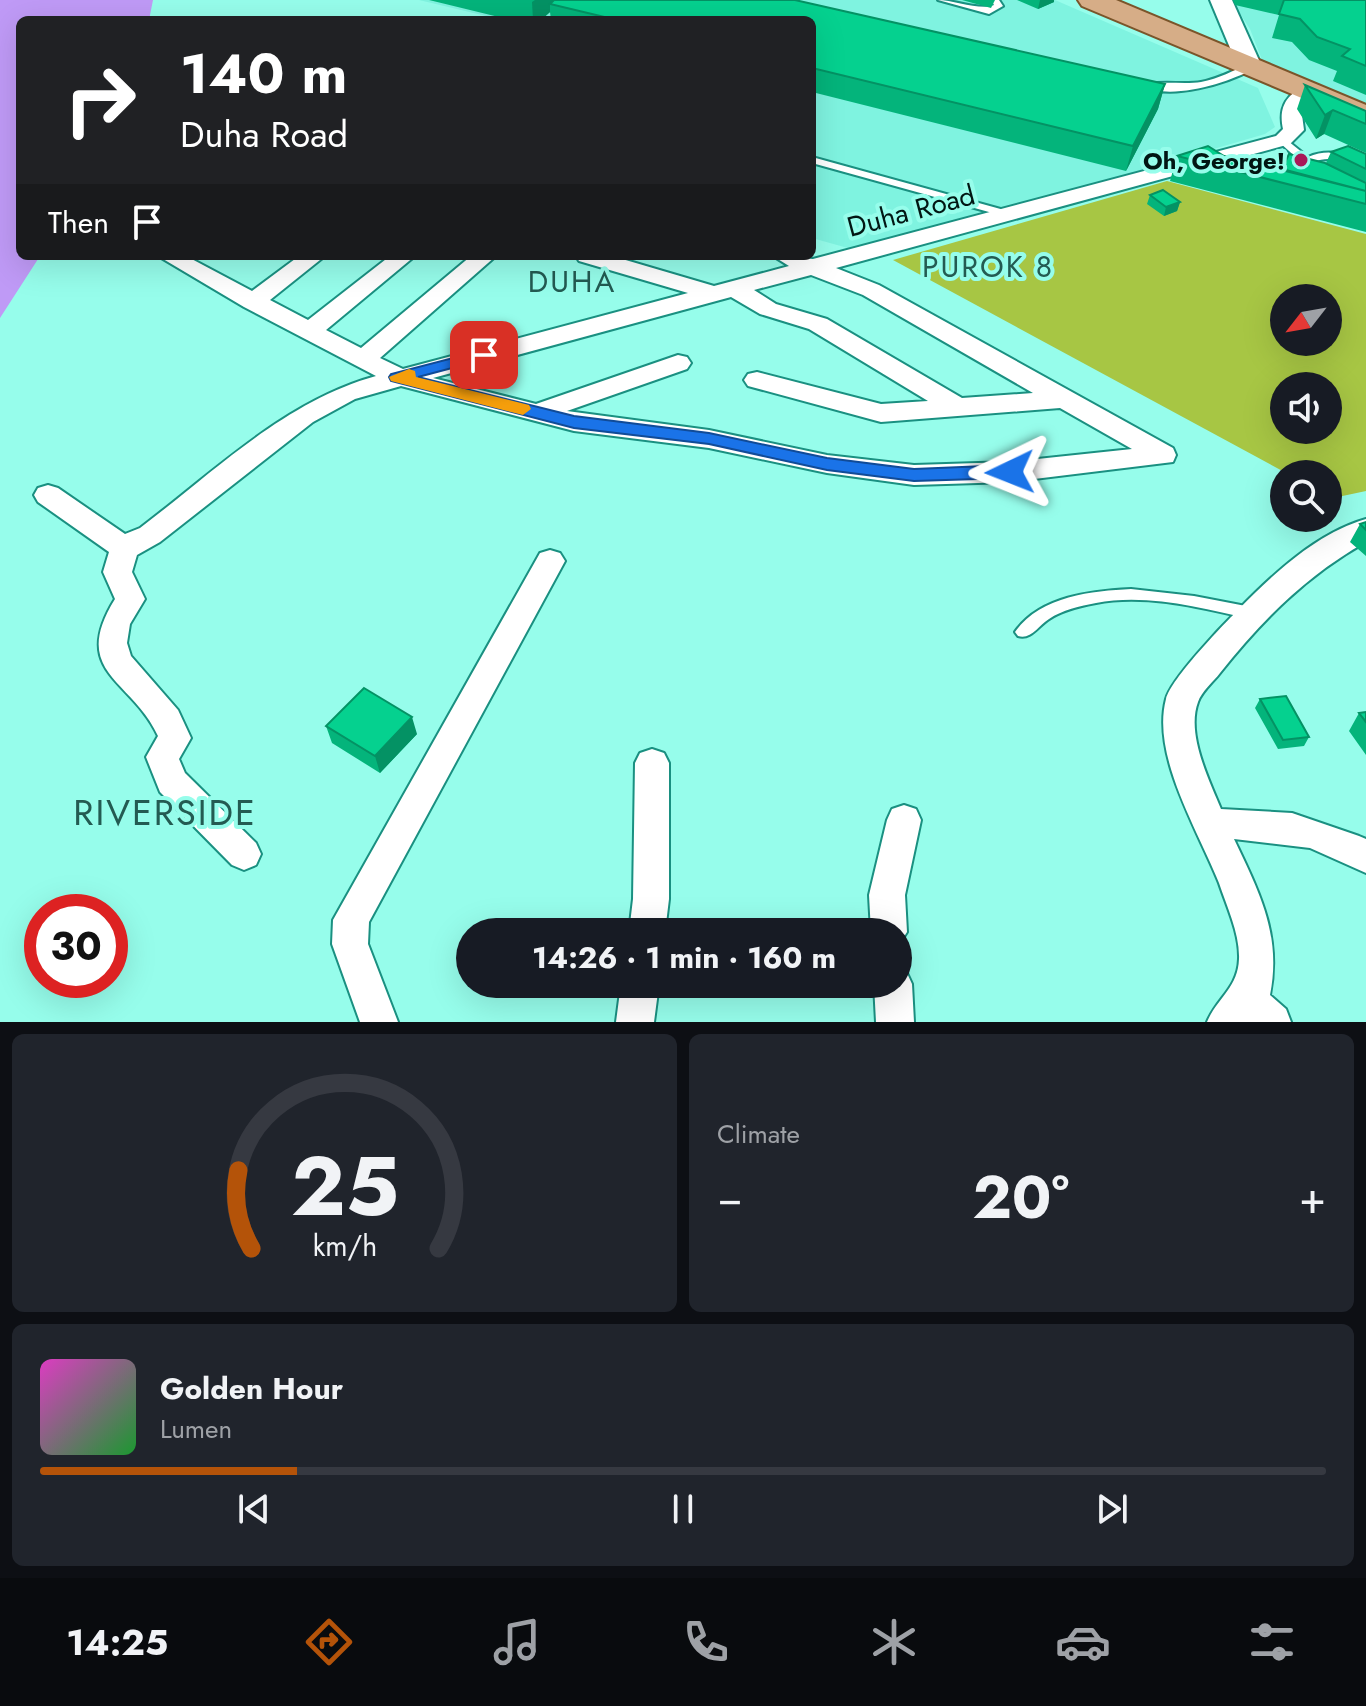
<!DOCTYPE html>
<html lang="en">
<head>
<meta charset="utf-8">
<style>
  :root { --surface:#171b24; --page:#20242c; --text:#f1f3f6; --muted:#9ea1a6; --line:#363941; --accent:#b45309 }
  body { margin:0; font-family:Jost,sans-serif; background:var(--page); color:var(--text); height:100vh; display:flex; flex-direction:column; font-size:30px; white-space:nowrap }
  * { box-sizing:border-box; margin:0 }
  p { font-size:26px; color:var(--muted) }
  .icon { flex:none; width:44px; height:44px; fill:none; stroke:currentColor; stroke-width:2; stroke-linecap:round; stroke-linejoin:round }
  .map { position:relative; height:1022px; overflow:hidden }
  .side { display:flex; flex-direction:column; gap:12px; padding:12px; background:#0d0f14; flex:1 }
  .side>* { flex:none }
  .hud { position:absolute; left:16px; top:16px; width:800px; height:244px; border-radius:12px; box-shadow:0 8px 32px #0002; background:#202124; color:#fff; overflow:hidden }
  .needle { width:52px; rotate:239deg }
  .controls { position:absolute; left:1270px; top:284px; display:grid; gap:16px }
  .controls a { display:grid; place-items:center; width:72px; height:72px; border-radius:50%; background:var(--surface); box-shadow:0 8px 32px #0002; font-size:40px }
  .speed { position:absolute; left:24px; top:894px; display:flex; gap:16px; font-size:40px; font-weight:700; text-align:center }
  .speed>* { display:grid; place-content:center; width:104px; height:104px; border-radius:50%; background:var(--surface); box-shadow:0 8px 32px #0002; line-height:1 }
  .speed .limit { border:12px solid #d22; background:#fff; color:#111 }
  .pin { position:absolute; display:grid; place-items:center; width:68px; height:68px; color:#fff; margin:-34px; border-radius:16px; box-shadow:0 4px 12px #0006 }
  .me { position:absolute; width:88px; margin:-44px; rotate:268deg; stroke-linejoin:round; filter:drop-shadow(0 0 6px #0008) }
  .turn { display:flex; align-items:center; gap:28px; height:168px; padding:0 32px; font-size:36px }
  .turn .icon { width:104px; height:104px; stroke-width:2.5 }
  .turn b { display:block; font-size:56px; line-height:68px }
  .then { display:flex; align-items:center; height:76px; padding:0 32px; background:#0003; gap:16px; font-size:30px }
  .big { font-size:60px; font-weight:700; line-height:1.1 }
  .side .tile { flex:1; display:flex; flex-direction:column; justify-content:center; gap:12px; min-width:0; padding:0 28px; border-radius:12px; background:var(--page) }
  .side .dial { align-items:center; gap:0 }
  .dial svg { height:208px; overflow:visible; fill:none; stroke:var(--line); stroke-width:7; stroke-linecap:round; text-anchor:middle }
  .dial text { fill:var(--text); stroke:none }
  .song { display:flex; align-items:center; gap:24px }
  .cover { width:96px; height:96px; border-radius:12px; background:linear-gradient(135deg,hsl(310 70% 55%),hsl(130 70% 35%)) }
  .played { height:8px; border-radius:4px; background:linear-gradient(90deg,var(--accent) 20%,var(--line) 20%) }
  .keys { display:flex; justify-content:space-around; direction:ltr }
  .heat { display:flex; justify-content:space-between; align-items:center; font-size:44px; direction:ltr }
  .side .tiles { flex:1; display:grid; gap:12px; grid-template-columns:1fr 1fr }
  .tile:last-child { grid-column:span 2 }
  .trip { position:absolute; left:456px; top:918px; width:456px; height:80px; border-radius:40px; background:var(--surface); box-shadow:0 8px 32px #0002; font-weight:700; line-height:80px; text-align:center }
  .menu { display:flex; height:128px; justify-content:space-around; align-items:center; background:#090b0e; color:var(--muted) }
  .menu .icon { width:56px; height:56px }
  .menu .active { color:var(--accent) }
  .menu b { font-size:36px; color:var(--text) }
  .map>svg:first-child { display:block }
</style>
</head>
<body>
<div class="map">
<svg width="1366" height="1022" viewBox="0 0 1366 1022">
  <rect width="100%" height="100%" fill="#96fdeb"/>
  <path fill="#7ff3e0" d="M419,0H1055L1258,88L1275,127L1265,134L1121,176L855,250L812,238V20H503Z
    M1231,0H1308L1366,12V104L1262,60L1250,29Z"/>
  <path fill="#a7c644" fill-rule="evenodd" d="M1167,181L1366,234V491L1333,498L1328,495V474H1288L893,260ZM1284,298H1328V342H1284ZM1284,386H1328V430H1284Z"/>
  <path fill="#bf9af6" d="M0,0H153L149,20H20V256H40L0,318Z"/>
  <g fill="none" stroke-linecap="round" stroke-linejoin="round">
    <g stroke="#1a9081" stroke-width="4">
      <path id="service" d="M938,0C954,0 981,11 994,5L991,0H999L1003,6L989,14Z
        M1250,64L1253,65V69C1228,83 1170,101 1143,86C1155,80 1185,85 1201,82C1219,79 1233,70 1250,64Z
        M1283,137L1308,157C1328,148 1347,154 1366,162V169C1348,164 1332,154 1314,162V166C1295,166 1277,181 1258,181V177L1299,160L1279,142L1278,140Z
        M812,157L1015,213L1017,215L1011,218L1007,217L812,163Z
        M1131,589L1194,596L1251,607L1256,609L1259,613L1256,617L1251,619C1202,608 1146,593 1096,603C1080,606 1062,610 1049,619C1038,626 1031,640 1018,636L1015,632C1040,596 1092,591 1131,589Z"/>
    </g>
    <g stroke="#1a9081" stroke-width="4">
      <path id="minor" d="M1309,86L1319,92L1301,107L1304,130L1290,144L836,268L879,285L1173,448L1176,455L1173,462L1010,482L914,485L827,473L709,448L574,431L401,386L355,399L313,422L160,542L137,555L132,572L145,599L130,624L127,643L131,656L178,710L191,738L179,759L185,773L256,843L261,854L256,865L244,870L232,865L160,792L146,757L158,736C132,679 69,673 115,599L103,572L109,552L38,502L34,495L38,488L48,485L58,488L125,534L140,528C214,472 285,401 376,376L244,307L158,256H186L252,291L299,256H325L270,300L308,320L390,256H415L326,330L361,348L471,256H496L380,358L403,369L688,293L579,261L576,256H612L714,286L789,266L773,256L813,259L1276,136L1283,129C1278,107 1287,92 1309,86ZM811,275L863,295L1033,393L962,398L827,319L776,304L754,290ZM731,297L760,314L809,329L928,401L881,404L757,372L748,374L744,380L748,386L881,422L1060,408L1132,449L1010,462L914,465L827,455L709,430L567,411L687,369L691,363L687,357L678,355L536,404L433,378Z
        M1366,519V542C1307,575 1262,620 1220,673C1214,681 1201,692 1198,702C1186,734 1209,780 1221,809L1292,813L1359,836L1366,839V873L1310,848L1234,839C1259,892 1282,935 1270,995L1286,1009L1291,1022H1207C1217,998 1238,988 1239,959C1240,934 1227,907 1219,883C1199,832 1151,756 1166,699C1171,679 1222,626 1238,610C1273,574 1317,533 1366,519Z
        M550,550L560,553L565,561L369,922L368,944L398,1022H360L332,944L333,920L540,553Z
        M652,749L664,753L669,763V899L665,932H629L633,899L635,763L640,753Z
        M904,805L916,809L921,820L905,895L907,932L898,946V932H871L869,895L887,820L892,809Z
        M898,968L906,971L912,984L914,1022H876L874,984H898Z
        M621,984H659L654,1022H616Z"/>
    </g>
    <g stroke="#1a9081" stroke-width="4">
      <path id="tertiary" d="M1210,0H1232L1262,67L1259,72H1241L1238,67Z"/>
    </g>
    <g stroke="#7a552a" stroke-width="4">
      <path id="primary" d="M1078,0H1116L1366,105V125L1082,6Z"/>
    </g>
    <use href="#service" fill="#fff" fill-rule="evenodd"/>
    <use href="#minor" fill="#fff" fill-rule="evenodd"/>
    <use href="#tertiary" fill="#fff" fill-rule="evenodd"/>
    <use href="#primary" fill="#d6ad87" fill-rule="evenodd"/>
  </g>
  <path fill="#04b47b" d="M429,0H795L1165,84L1158,109L1126,171L812,92V20H551L550,12L541,20H511Z
    M962,0H995L991,8Z
    M1017,0H1054V2L1038,9Z
    M1233,0H1366V95L1333,81L1337,71L1309,60L1292,42L1272,38L1279,15L1235,5Z
    M1305,85L1366,111V153L1324,134L1316,139L1297,109Z
    M1331,152L1366,154V232L1170,181L1177,156H1224L1281,170L1289,154L1326,163Z
    M1150,195L1180,202L1177,211L1164,216L1147,204Z
    M1366,522V556L1350,542L1360,524Z
    M1260,699L1309,737L1304,746L1278,749L1255,708Z
    M1366,712V755L1349,731L1359,713Z
    M326,726L417,734L380,773L332,743Z"/>
  <path fill="#049264" d="M535,0H565L550,4V12L541,20H533L532,2Z
    M1040,0H1054V2L1038,9Z
    M1165,84L1158,109L1126,171L1133,146Z
    M1333,110L1324,134L1316,139L1325,115Z
    M1180,202L1177,211L1164,216L1166,207Z
    M412,717L417,734L380,773L375,756Z"/>
  <path fill="#05d18f" stroke="#049264" stroke-width="2" d="M554,0H795L1165,84L1133,146L812,68V20H617L550,4Z
    M1284,0H1366V66L1342,56L1350,49L1317,37L1300,19L1279,14Z
    M1305,85L1366,111V124L1333,110L1325,115Z
    M1208,146L1224,156L1366,191V204L1177,156Z
    M1348,146L1366,154V169L1331,152Z
    M1289,154L1325,163L1366,183V191L1282,169Z
    M1163,190L1180,202L1166,207L1150,195Z
    M1366,522V530L1360,524Z
    M364,688L412,717L375,756L326,726Z
    M1286,696L1309,737L1283,740L1260,699Z
    M1366,712V722L1359,713Z"/>
  <path fill="#1a73e8" stroke="#114b97" stroke-width="2" d="M484,350L490,351V358L418,377L574,416L709,433L827,458L914,469L1010,465L1018,472L1010,478L914,481L827,470L709,444L574,428L391,381L389,377L391,374Z"/>
  <path fill="#f59e0b" d="M409,369L415,371L416,377L529,405L531,409L523,415L391,381L389,377Z"/>
  <circle fill="#a81957" stroke="#96fdeb" stroke-width="3" cx="1301" cy="160" r="8"/>
  <g text-anchor="middle" dominant-baseline="central" stroke-width="8" stroke-linejoin="round" paint-order="stroke">
    <g font-size="24" font-weight="bold" fill="#011613" stroke="#96fdeb" text-anchor="end">
      <text x="1285" y="160">Oh, George!</text>
    </g>
    <g font-size="28" fill="#011613" stroke="#96fdeb">
      <text transform="translate(911 211) rotate(-15)">Duha Road</text>
    </g>
    <g font-size="30" letter-spacing="2" fill="#235b52" stroke="#96fdeb">
      <text x="988" y="266">PUROK 8</text>
      <text x="572" y="281">DUHA</text>
    </g>
    <g font-size="36" letter-spacing="2" fill="#235b52" stroke="#96fdeb">
      <text x="165" y="812">RIVERSIDE</text>
    </g>
  </g>
</svg>
<div class="controls">
<a><svg class="needle" viewBox="-14 -14 28 28"><path d="M0-13l5 13h-10z" fill="#e53935"/><path d="M0 13l5-13h-10z" fill="#9ea1a6"/></svg></a>
<a><svg class="icon" aria-label="sound" viewBox="0 0 24 24"><path d="M4 9h4l5-4v14l-5-4H4zM17 9q2 3 0 6"/></svg></a>
<a><svg class="icon" aria-label="search" viewBox="0 0 24 24"><circle cx="10" cy="10" r="6"/><path d="M15 15l6 6"/></svg></a>
</div>
<div class="speed"><div class="limit">30</div></div>
<div class="pin" style="left:484px;top:355px;background:#d93025"><svg class="icon" aria-label="arrive" viewBox="0 0 24 24"><path d="M6 21V4h12l-3 4 3 4H6"/></svg></div>
<svg class="me" style="left:1010px;top:472px" viewBox="-20 -20 40 40"><path d="M0-17L14 15 0 8-14 15z" fill="#1a73e8" stroke="#fff" stroke-width="4"/></svg>
<div class="trip">14:26 · 1 min · 160 m</div>
<div class="hud">
<div class="turn"><svg class="icon" aria-label="right" viewBox="0 0 24 24"><path d="M7 20v-9h11M14 6l5 5-5 5"/></svg><div><b>140 m</b>Duha Road</div></div>
<div class="then">Then<svg class="icon" aria-label="arrive" viewBox="0 0 24 24"><path d="M6 21V4h12l-3 4 3 4H6"/></svg></div>
</div>
</div>
<section class="side">
<div class="tiles">
<div class="tile dial"><svg viewBox="0 0 100 80">
<path d="M14 69A42 42 0 1 1 86 69"/>
<path d="M14 69A42 42 0 0 1 9 39" stroke="#b45309"/>
<text x="50" y="56" font-size="32" font-weight="700">25</text>
<text x="50" y="72" font-size="11">km/h</text>
</svg></div>
<div class="tile"><p>Climate</p>
<div class="heat"><a>−</a><b class="big">20°</b><a>+</a></div>
</div>
<div class="tile">
<div class="song"><i class="cover"></i><div><b>Golden Hour</b><p>Lumen</p></div></div>
<div class="played"></div>
<div class="keys"><svg class="icon" aria-label="previous" viewBox="0 0 24 24"><path d="M18 5L8 12l10 7zM5 5v14"/></svg><svg class="icon" aria-label="pause" viewBox="0 0 24 24"><path d="M8 5v14M16 5v14"/></svg><svg class="icon" aria-label="next" viewBox="0 0 24 24"><path d="M6 5l10 7-10 7zM19 5v14"/></svg></div>
</div>
</div>
</section>
<nav class="menu">
<b>14:25</b>
<svg class="icon active" aria-label="directions" viewBox="0 0 24 24"><path d="M12 3l9 9-9 9-9-9zM9 14v-3h6M13 9l2 2-2 2"/></svg>
<svg class="icon" aria-label="music" viewBox="0 0 24 24"><path d="M9 18V5l10-2v13"/><circle cx="6" cy="18" r="3"/><circle cx="16" cy="16" r="3"/></svg>
<svg class="icon" aria-label="phone" viewBox="0 0 24 24"><path d="M5 4h4l2 5-3 2q2 4 5 5l2-3 5 2v4C11 20 4 13 5 4z"/></svg>
<svg class="icon" aria-label="climate" viewBox="0 0 24 24"><path d="M12 3v18M4 7l16 10M4 17L20 7"/></svg>
<svg class="icon" aria-label="car" viewBox="0 0 24 24"><path d="M5 17H2v-5l4-1 3-4h7l3 4 3 1v5h-3M9 17h6M6 11h13"/><circle cx="7" cy="17" r="2"/><circle cx="17" cy="17" r="2"/></svg>
<svg class="icon" aria-label="filters" viewBox="0 0 24 24"><path d="M4 7h16M4 17h16"/><circle cx="9" cy="7" r="2"/><circle cx="15" cy="17" r="2"/></svg>
</nav>
</body>
</html>
